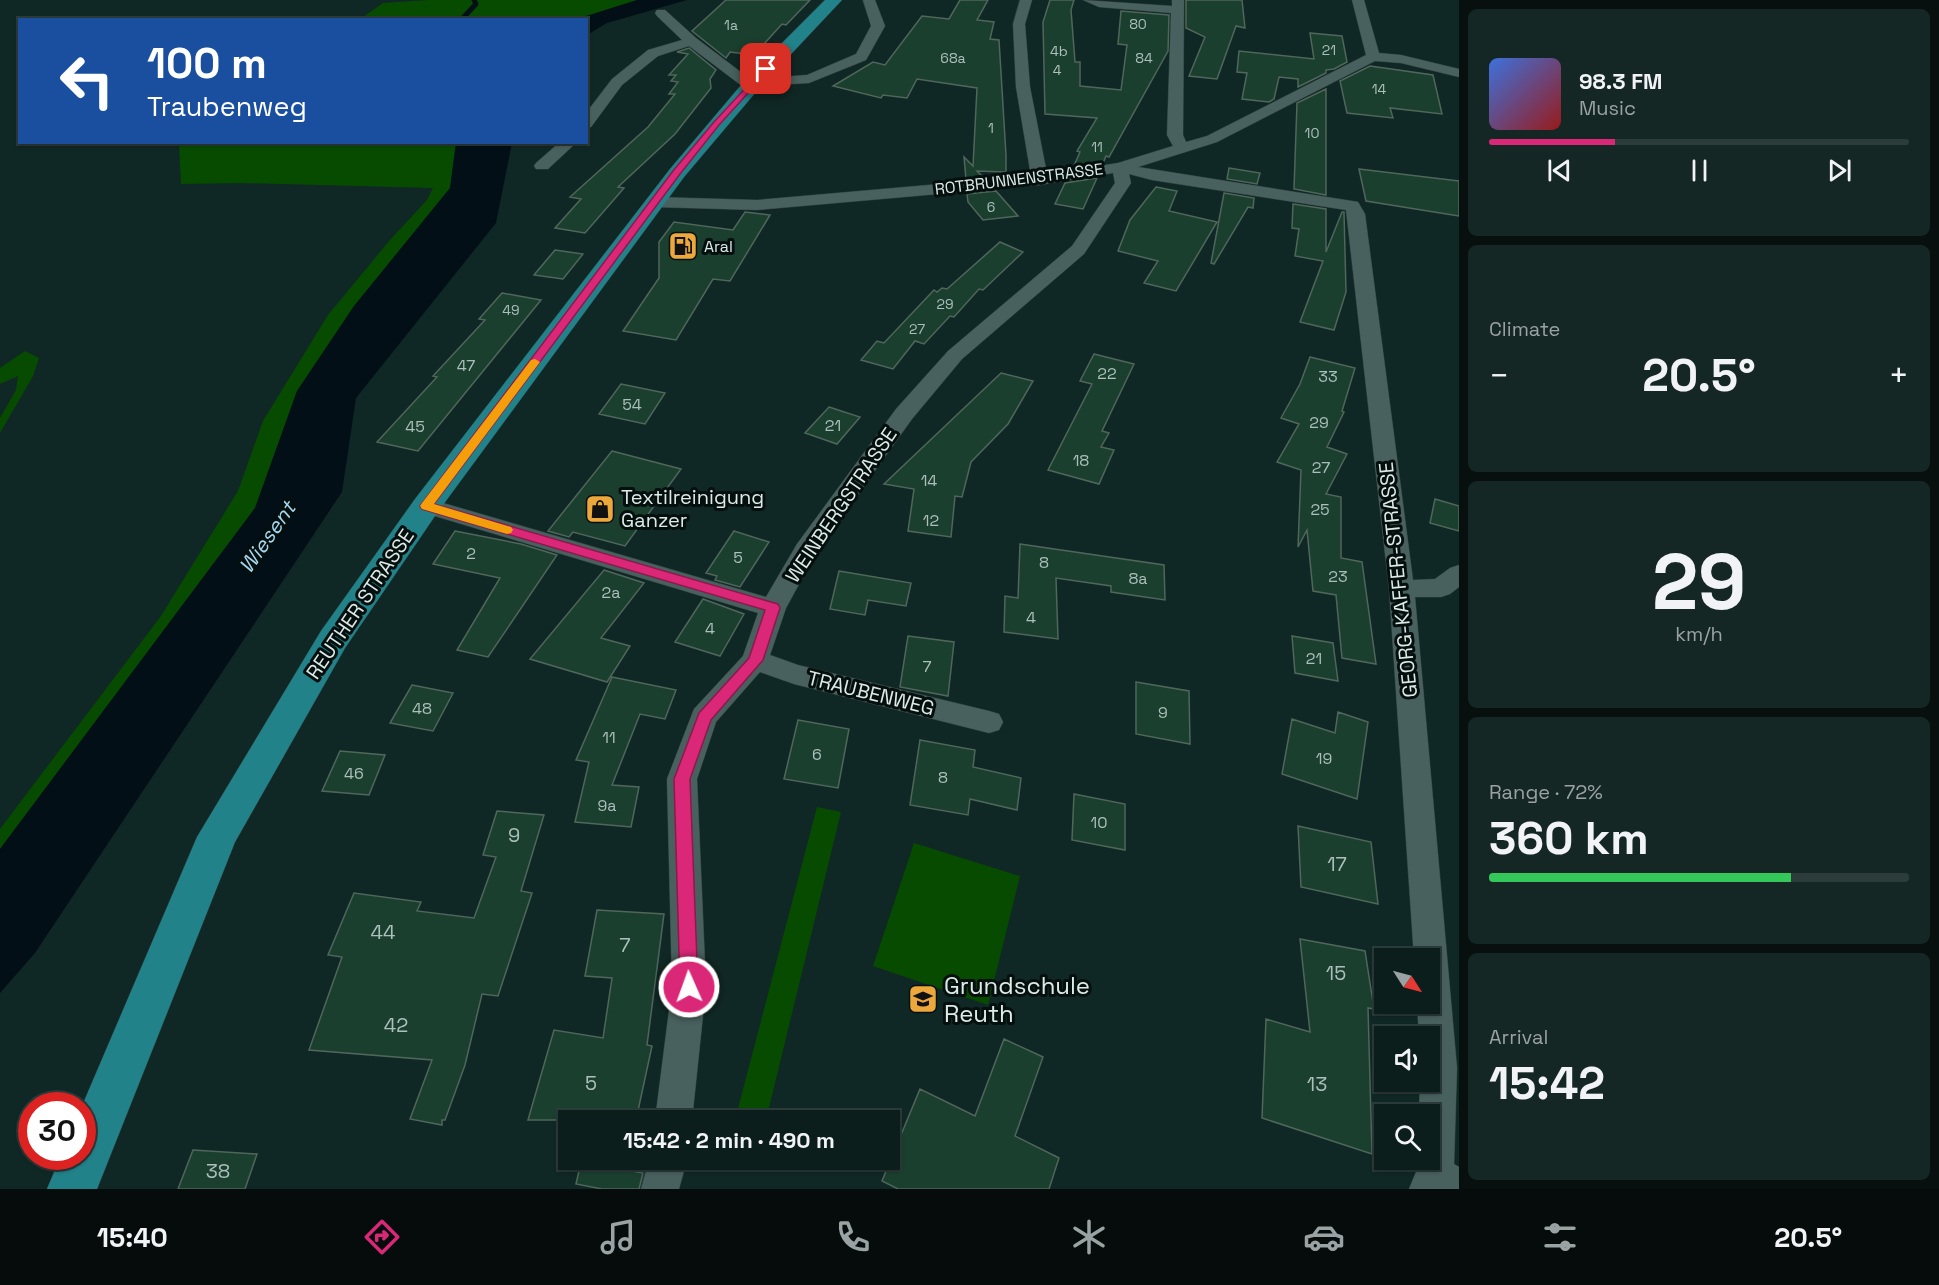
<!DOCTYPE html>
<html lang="en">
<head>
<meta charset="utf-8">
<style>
  :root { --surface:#0c1e1c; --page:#152725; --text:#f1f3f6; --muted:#9aa2a3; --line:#2c3c3b; --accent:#db2777 }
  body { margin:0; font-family:"Space Grotesk",sans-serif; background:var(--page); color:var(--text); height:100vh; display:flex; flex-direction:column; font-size:22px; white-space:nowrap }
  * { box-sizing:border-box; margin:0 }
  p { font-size:20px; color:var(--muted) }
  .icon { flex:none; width:33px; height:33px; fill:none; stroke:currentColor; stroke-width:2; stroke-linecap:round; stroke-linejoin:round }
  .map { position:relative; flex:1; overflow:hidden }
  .sheet { display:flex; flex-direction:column; gap:9px; padding:9px; background:#07100f; width:480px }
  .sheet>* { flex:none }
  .guide { position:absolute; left:18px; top:18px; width:570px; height:126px; border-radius:0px; box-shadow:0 2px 4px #0004,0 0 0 2px var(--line); background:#1a4fa0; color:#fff; overflow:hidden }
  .needle { width:39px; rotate:126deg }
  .buttons { position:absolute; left:1374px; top:948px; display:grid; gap:12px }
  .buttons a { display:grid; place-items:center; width:66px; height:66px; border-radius:0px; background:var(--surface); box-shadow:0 2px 4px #0004,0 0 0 2px var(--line); font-size:30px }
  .speed { position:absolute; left:18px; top:1092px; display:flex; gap:12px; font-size:30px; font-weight:700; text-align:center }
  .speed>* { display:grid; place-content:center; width:78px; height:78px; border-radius:50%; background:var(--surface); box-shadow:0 2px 4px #0004,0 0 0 2px var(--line); line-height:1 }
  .speed .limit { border:9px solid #d22; background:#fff; color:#111 }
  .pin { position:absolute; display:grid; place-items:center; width:51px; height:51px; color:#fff; margin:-26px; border-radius:12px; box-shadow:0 3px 9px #0006 }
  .me { position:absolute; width:66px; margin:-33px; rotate:358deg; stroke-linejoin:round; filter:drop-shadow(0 0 4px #0008) }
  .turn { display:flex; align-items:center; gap:21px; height:126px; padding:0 30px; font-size:27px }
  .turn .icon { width:78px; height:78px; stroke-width:2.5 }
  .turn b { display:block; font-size:42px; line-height:51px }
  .big { font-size:45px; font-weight:700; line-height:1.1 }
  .sheet .widget { flex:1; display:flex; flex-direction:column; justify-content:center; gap:9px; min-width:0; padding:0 21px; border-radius:9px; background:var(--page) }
  .sheet .dial { align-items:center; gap:0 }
  .dial b { font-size:78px; line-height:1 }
  .song { display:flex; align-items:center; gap:18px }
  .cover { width:72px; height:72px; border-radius:9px; background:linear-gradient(135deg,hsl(220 70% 55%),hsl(0 70% 35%)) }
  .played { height:6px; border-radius:3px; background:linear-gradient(90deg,var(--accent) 30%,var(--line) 30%) }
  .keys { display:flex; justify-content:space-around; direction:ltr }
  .heat { display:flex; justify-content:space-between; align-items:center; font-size:33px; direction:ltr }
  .charge { height:9px; border-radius:4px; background:linear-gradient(90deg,#34c759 72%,var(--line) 0) }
  .trip { position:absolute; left:558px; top:1110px; width:342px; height:60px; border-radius:0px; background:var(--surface); box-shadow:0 2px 4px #0004,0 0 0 2px var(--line); font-weight:700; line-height:60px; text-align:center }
  .tab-bar { display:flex; height:96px; justify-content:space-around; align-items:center; background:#050c0b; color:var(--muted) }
  .tab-bar .icon { width:42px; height:42px }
  .tab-bar .current { color:var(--accent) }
  .tab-bar b { font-size:27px; color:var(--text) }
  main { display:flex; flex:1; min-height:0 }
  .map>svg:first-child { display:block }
</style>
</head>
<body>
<main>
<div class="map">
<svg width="1459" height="1189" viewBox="0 0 1459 1189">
  <rect width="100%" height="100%" fill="#102825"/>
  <path fill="#074b00" d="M429,0H637L577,19L359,20L383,3Z
    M179,143H456L450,188L354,306L297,391L255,508L0,849V829L161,616L238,491L263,421L328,315L390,240L427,200L433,188L241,183L181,184Z
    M25,351L39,358L33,376L0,433V418L16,390L18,376L0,384V368Z
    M817,807L841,812L766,1120H735Z
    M914,843L1020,876L988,1005L873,966Z"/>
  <path fill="#030f16" d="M637,0H687L607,23L587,35L586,20L577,19Z
    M456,143H512L496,223L356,398L342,492L35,953L0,993V849L255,508L297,391L354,306L450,188Z"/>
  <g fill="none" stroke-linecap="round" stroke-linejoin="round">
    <path stroke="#030f16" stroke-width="5" d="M461,20L476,4L474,0"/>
  </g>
  <path fill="#1a3f2f" stroke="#50665b" stroke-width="1.5" d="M726,0H810L786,25L782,24L754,55L730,52L726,58L692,31Z
    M960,0H988L977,20L994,22L990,39L999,40L1006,155V172L977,171L984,178L966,179L964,157L973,166L977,88L917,79L907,98L883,95L881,98L833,86L873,62L885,65L922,16L949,19Z
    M1050,0H1074L1071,10L1075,62H1080V86L1121,90L1127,45L1118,44L1121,11L1169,15L1168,51L1109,157L1106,156L1103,163L1073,168L1080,152L1077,151L1097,118L1045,114L1043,22Z
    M1186,0H1242L1245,28L1236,26L1217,79L1189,76L1205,37L1186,28Z
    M1310,33L1342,36L1347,62L1334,69L1326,70V73L1298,87V79L1279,77L1274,99L1269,102L1242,99L1247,73L1237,72L1239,51L1314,59Z
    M689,48L716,70L710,79L711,88L675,134L618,187L624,188L585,233L555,228L581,199L570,197L648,127L675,94H669L678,82L671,81L676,75H669L688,54L677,52Z
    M1370,66L1433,75L1442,114L1390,108L1393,118L1347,113L1340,81Z
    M1326,89V195L1294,189L1297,103Z
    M1229,168L1260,173L1257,184L1227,179Z
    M1359,169L1459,181V216L1366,201Z
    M1097,178L1083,209L1055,204L1065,183Z
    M1156,187L1177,191L1169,211L1217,222L1176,291L1144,283L1158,261L1118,251L1130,220Z
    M996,191L1018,216L983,220L968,202L967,194Z
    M1224,193L1254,198L1253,208L1248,207L1214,264L1211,263Z
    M1293,204L1326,209V252L1342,212H1344L1346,292L1334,330L1300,322L1323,261L1295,256L1299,229L1292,228Z
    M745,212L770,215L730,281L713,279L676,340L623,331L659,278V242L674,222L733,230Z
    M1000,242L1023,252L983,290L979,289L954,317L950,316L924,344L915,341L893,369L861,360L877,341L884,343L934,290L937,292L942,288L947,289Z
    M555,250L583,254L563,279L534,275Z
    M502,293L541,300L418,451L377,442L437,377L433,376L485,320L479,319Z
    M1094,354L1134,364L1102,431L1109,433L1101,447L1114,450L1099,484L1048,470L1092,384L1080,381Z
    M1310,357L1355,368L1342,411L1344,412L1327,447L1347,454L1326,494L1341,497V558L1362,562L1376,664L1342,658L1336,595L1313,591L1307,530L1298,547L1301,470L1277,462L1299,424L1281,418L1300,384Z
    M1001,373L1033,381L1008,424L971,462L962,497L955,496L951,537L908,531L914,489L884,484Z
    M621,384L665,393L645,424L599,414Z
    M829,407L860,417L837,444L805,433Z
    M612,451L681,469L625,546L573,532L569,537L548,531Z
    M1435,499L1459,506V531L1430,523Z
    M455,531L521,544L557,555L488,657L457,650L500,578L433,564Z
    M734,531L769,542L740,587L715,580L717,576L706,573Z
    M1020,544L1164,565L1165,600L1111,592V586L1056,578L1058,639L1004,632L1005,596L1018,598Z
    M604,570L644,583L601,638L630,646L607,682L530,659Z
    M839,571L911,583L906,606L868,600L865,615L830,609Z
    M703,599L744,614L720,656L675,642Z
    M908,636L954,642L948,696L900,687Z
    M1292,636L1333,643L1338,681L1295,673Z
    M612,677L676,690L665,719L640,714L612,785L639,787L631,827L575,822L589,762L576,760Z
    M1136,682L1189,691L1190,744L1136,734Z
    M412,685L453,693L433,731L390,723Z
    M1338,712L1368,722L1357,799L1282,774L1292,719L1335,733Z
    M798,720L849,729L838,788L784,779Z
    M920,740L975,750L973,767L1021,778L1017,810L970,799L968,815L910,805Z
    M340,751L385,755L369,795L322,791Z
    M1074,794L1125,804V850L1072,840Z
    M497,811L544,815L521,891L532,893L498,996L482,994L465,1065L445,1120H442V1125L410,1119L432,1060L309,1050L342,957L328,955L354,893L421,902L417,911L474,918L496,857L483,855Z
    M1298,826L1371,842L1378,904L1301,887Z
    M597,910L664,914L647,1045L652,1046L636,1120H528L554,1030L603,1038L612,978L585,976Z
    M1300,939L1365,951L1374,1009L1368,1008L1372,1154L1262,1118L1266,1019L1310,1032Z
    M1004,1039L1043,1057L1015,1136L1059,1158L1049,1189H898L882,1181L920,1089L975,1116Z
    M193,1150L257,1154L245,1189H178Z
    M581,1162L643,1173L639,1189H602L576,1184Z"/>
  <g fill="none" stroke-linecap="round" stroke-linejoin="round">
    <g stroke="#30413f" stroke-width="1">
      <path id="street" d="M863,0H875L885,26L866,60L809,83L758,86L751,90L746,89L689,46L658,56L622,85L591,127L586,128V113L612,79L648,50L682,40L657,16L655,13L657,10H665L696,38L750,79L807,75L856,54L871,26Z
        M1020,0H1032L1025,24L1030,87L1047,174L1118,163L1173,146L1167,135L1171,13L1099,7L1083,0L1172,6V0H1184L1183,135L1186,142L1207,136L1366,55L1352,0H1364L1379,53L1401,55L1459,69V77L1401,63L1375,61L1217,142L1138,167L1352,201L1358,202L1365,214L1413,580L1435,579L1450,568L1459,565V587L1450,594L1441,597H1415L1457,1068L1454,1164L1459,1167V1189H1409L1416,1172L1417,1160H1430V1114H1419L1420,1082H1430V1036H1419L1417,1004H1430V958H1414L1389,589L1346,210L1152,180L1129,174L1131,183L1084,254L962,359L912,419L816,553L786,608L770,655L798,665L989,711L999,714L1003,722L999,730L989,733L794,684L760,672L716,722L697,779L706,987L692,1120H655L672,987L667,779L694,709L743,656L758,613L418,511L414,506L418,501L426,498L766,597L797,544L896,409L948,351L1072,246L1115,183L1113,173L1040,185L757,210L654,207L646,202L654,197L757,200L1031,176L1016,87L1013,24Z
        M560,142H577L548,169H536L534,166L536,163Z
        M649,1160H687L679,1189H641Z"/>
    </g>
    <g stroke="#30413f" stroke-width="1">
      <path id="primary" d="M825,0H842L761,86L684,177L437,513L345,648L235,842L97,1189H47L61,1156H82V1106L197,837L321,631L415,499L670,169L747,78Z"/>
    </g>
    <use href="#street" fill="#48615e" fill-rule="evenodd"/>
    <use href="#primary" fill="#22828a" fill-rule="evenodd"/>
  </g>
  <path fill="#db2777" stroke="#8e194d" stroke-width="1.5" d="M764,68L770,69L719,125L680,174L434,504L778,604L780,608L763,660L711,720L690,779L698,987L695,993L689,995L682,993L680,987L674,779L699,713L749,658L765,610L422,509L420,506L673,171L714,122Z"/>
  <path fill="#f59e0b" d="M535,359L540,362L434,504L511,527L513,530L511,533L507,534L422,509L420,506L422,503L531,360Z"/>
  <defs>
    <g id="fuel-square" transform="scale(1.5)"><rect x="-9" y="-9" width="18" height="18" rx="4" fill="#eda83c" stroke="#050f0e"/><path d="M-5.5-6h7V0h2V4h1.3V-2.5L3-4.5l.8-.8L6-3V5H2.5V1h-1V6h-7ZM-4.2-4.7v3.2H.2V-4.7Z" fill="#111"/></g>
    <g id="shop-square" transform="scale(1.5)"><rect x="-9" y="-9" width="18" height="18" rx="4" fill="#eda83c" stroke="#050f0e"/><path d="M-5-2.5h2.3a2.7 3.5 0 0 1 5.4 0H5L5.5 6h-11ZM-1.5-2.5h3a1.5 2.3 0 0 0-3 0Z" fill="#111"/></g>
    <g id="school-square" transform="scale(1.5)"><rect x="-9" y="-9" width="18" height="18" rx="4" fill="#eda83c" stroke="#050f0e"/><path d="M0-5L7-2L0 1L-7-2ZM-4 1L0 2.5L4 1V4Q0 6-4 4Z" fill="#111"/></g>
  </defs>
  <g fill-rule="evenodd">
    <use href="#fuel-square" x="683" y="246"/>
    <use href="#shop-square" x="600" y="509"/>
    <use href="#school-square" x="923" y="999"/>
  </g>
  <g text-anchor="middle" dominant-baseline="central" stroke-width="6" stroke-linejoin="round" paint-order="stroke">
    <g font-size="14" fill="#acbfba">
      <text x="1138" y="24">80</text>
      <text x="731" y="25">1a</text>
      <text x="1329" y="50">21</text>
      <text x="1059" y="51">4b</text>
      <text x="953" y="58">68a</text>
      <text x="1144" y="58">84</text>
      <text x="1057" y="70">4</text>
      <text x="1379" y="89">14</text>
      <text x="991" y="128">1</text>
      <text x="1312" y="133">10</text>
      <text x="1097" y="147">11</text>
      <text x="991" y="207">6</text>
      <text x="945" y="304">29</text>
      <text x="511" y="310">49</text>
      <text x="917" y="329">27</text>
    </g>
    <g font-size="16" fill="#dceae8" stroke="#050f0e">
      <text transform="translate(1019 179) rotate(-7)">ROTBRUNNENSTRASSE</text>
    </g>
    <g font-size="16" fill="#dceae8" stroke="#050f0e" text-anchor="start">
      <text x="704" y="246">Aral</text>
    </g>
    <g font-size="16" fill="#acbfba">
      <text x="466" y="365">47</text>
      <text x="1107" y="373">22</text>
      <text x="1328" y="376">33</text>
      <text x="632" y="404">54</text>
      <text x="1319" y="422">29</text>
      <text x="833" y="425">21</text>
      <text x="415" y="426">45</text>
      <text x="1081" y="460">18</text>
      <text x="1321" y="467">27</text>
      <text x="929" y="480">14</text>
      <text x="1320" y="509">25</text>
      <text x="931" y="520">12</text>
      <text x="471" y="553">2</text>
      <text x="738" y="557">5</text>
      <text x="1044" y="562">8</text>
      <text x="1338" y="576">23</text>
      <text x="1138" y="578">8a</text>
      <text x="611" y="592">2a</text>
      <text x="1031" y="617">4</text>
      <text x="710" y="628">4</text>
      <text x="1314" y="658">21</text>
      <text x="927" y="666">7</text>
      <text x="422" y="708">48</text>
      <text x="1163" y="712">9</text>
      <text x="609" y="737">11</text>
      <text x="817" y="754">6</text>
      <text x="1324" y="758">19</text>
      <text x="354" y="773">46</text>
      <text x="943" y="777">8</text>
      <text x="607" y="805">9a</text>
      <text x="1099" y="822">10</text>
    </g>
    <g font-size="20" fill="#dceae8" stroke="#050f0e" text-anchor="start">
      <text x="621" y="497">Textilreinigung<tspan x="621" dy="23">Ganzer</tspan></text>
    </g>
    <g font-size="20" fill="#dceae8" stroke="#050f0e">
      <text transform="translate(841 505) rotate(-56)">WEINBERGSTRASSE</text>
      <text transform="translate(1398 580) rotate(-96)">GEORG-KAFFER-STRASSE</text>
      <text transform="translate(360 604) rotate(-56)">REUTHER STRASSE</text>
      <text transform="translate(871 693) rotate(14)">TRAUBENWEG</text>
    </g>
    <g font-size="20" fill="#acbfba">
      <text x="514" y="835">9</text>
      <text x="1337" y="864">17</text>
      <text x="383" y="932">44</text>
      <text x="625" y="945">7</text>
      <text x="1336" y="973">15</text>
      <text x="396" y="1025">42</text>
      <text x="591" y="1083">5</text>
      <text x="1317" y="1084">13</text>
      <text x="218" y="1171">38</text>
    </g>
    <g font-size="21" font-style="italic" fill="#a7d8f2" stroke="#050f0e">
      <text transform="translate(267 537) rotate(-55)">Wiesent</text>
    </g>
    <g font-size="24" fill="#dceae8" stroke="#050f0e" text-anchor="start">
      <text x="944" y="985">Grundschule<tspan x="944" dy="28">Reuth</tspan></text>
    </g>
  </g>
</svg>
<div class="buttons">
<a><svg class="needle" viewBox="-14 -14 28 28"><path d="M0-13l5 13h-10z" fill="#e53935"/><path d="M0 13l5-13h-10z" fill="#9aa2a3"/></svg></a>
<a><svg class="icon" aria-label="sound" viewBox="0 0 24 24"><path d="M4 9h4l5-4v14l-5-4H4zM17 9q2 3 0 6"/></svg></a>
<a><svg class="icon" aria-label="search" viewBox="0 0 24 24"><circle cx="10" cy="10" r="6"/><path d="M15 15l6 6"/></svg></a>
</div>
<div class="speed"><div class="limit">30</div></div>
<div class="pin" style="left:766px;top:69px;background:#d93025"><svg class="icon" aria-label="arrive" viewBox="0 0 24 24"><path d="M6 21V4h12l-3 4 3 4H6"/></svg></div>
<svg class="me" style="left:689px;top:987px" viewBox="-20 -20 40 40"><circle r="17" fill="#db2777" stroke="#fff" stroke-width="3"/><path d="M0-11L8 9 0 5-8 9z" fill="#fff"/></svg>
<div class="trip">15:42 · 2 min · 490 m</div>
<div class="guide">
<div class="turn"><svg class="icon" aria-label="left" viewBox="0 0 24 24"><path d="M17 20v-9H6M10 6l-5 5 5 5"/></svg><div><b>100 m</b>Traubenweg</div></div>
</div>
</div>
<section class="sheet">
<div class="widget">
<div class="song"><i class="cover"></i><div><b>98.3 FM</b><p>Music</p></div></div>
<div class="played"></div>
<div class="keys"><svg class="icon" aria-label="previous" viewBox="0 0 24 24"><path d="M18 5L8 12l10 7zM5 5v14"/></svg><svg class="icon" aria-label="pause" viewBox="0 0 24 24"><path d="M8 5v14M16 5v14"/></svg><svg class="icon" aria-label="next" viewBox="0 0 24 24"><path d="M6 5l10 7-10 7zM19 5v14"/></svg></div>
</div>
<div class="widget"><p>Climate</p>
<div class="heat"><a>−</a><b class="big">20.5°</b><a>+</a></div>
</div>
<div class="widget dial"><b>29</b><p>km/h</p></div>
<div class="widget"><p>Range · 72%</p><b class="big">360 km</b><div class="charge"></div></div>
<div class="widget"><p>Arrival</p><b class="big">15:42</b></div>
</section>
</main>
<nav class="tab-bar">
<b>15:40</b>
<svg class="icon current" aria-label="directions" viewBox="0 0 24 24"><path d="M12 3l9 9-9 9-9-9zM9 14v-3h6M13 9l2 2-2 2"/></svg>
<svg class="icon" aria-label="music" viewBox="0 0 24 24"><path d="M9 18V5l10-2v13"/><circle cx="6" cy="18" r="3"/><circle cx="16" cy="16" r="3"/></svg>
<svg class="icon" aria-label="phone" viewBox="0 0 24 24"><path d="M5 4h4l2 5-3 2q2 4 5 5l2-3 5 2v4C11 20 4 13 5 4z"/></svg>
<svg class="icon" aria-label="climate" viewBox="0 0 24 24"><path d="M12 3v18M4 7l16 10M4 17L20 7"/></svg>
<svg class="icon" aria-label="car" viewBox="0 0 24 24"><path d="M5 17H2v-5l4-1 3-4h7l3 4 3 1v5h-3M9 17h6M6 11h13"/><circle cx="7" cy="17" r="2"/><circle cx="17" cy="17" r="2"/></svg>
<svg class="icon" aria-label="filters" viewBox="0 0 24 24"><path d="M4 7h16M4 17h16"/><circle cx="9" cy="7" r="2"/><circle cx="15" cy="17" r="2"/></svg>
<b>20.5°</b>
</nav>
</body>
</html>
